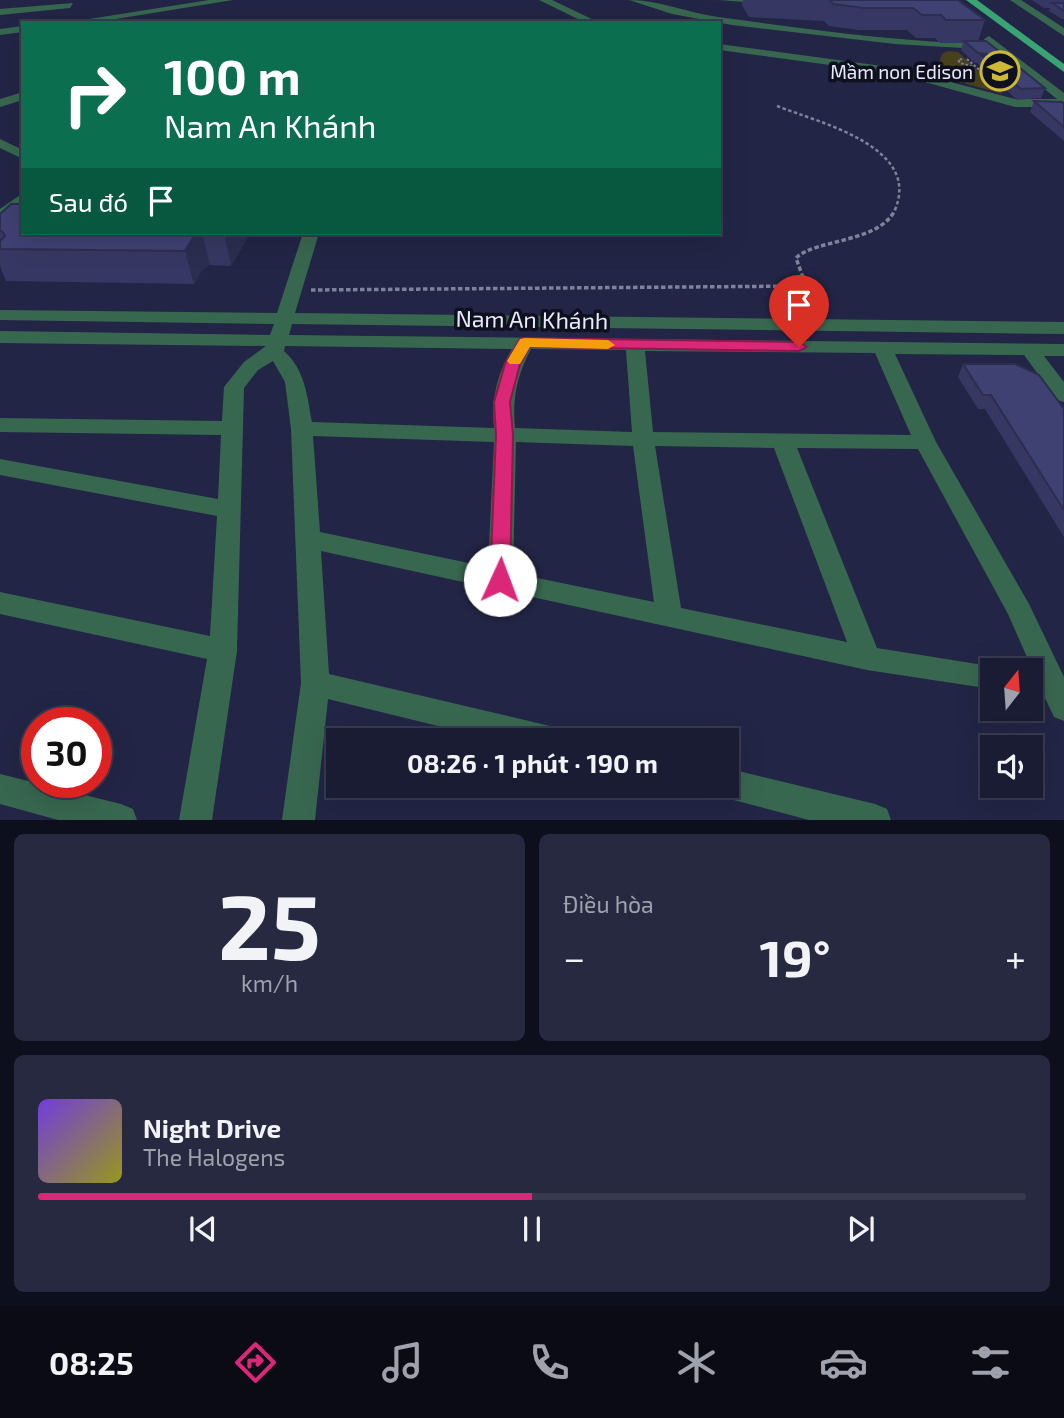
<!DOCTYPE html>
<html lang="vi">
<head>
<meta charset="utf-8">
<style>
  :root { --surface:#1a1c34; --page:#272940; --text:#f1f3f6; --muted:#9fa1ac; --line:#383a4f; --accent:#db2777 }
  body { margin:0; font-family:"Exo 2",sans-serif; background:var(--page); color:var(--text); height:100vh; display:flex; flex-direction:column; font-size:26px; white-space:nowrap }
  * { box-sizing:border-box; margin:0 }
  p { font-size:23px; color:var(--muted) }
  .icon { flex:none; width:38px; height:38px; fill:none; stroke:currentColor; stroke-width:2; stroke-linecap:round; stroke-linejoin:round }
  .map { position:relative; height:820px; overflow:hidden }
  .side { display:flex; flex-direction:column; gap:14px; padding:14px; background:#0e0f1d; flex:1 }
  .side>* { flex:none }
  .guide { position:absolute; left:21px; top:21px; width:700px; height:214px; border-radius:0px; box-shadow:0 7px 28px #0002,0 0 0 2px var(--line); background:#0b6e4f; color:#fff; overflow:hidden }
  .needle { width:46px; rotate:17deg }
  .fabs { position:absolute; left:980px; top:658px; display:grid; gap:14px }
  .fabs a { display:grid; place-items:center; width:63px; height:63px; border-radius:0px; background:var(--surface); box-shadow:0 7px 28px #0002,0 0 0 2px var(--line); font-size:35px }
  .speed { position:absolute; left:21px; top:707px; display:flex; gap:14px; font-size:35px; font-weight:700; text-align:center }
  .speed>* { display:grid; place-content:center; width:91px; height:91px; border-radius:50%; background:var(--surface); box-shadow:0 7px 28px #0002,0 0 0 2px var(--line); line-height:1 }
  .speed .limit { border:10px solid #d22; background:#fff; color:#111 }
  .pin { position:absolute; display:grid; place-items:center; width:60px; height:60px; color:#fff; margin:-72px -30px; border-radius:50% 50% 50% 0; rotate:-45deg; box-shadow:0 0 7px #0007 }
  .pin .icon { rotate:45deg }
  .me { position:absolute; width:77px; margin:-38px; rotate:2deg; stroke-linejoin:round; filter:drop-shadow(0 0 5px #0008) }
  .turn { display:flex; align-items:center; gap:24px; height:147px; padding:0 28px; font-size:32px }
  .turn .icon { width:91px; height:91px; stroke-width:2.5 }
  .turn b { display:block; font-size:49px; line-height:60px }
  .then { display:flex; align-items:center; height:66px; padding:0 28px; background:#0003; gap:14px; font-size:26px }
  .big { font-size:52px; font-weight:700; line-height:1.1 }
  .side .card { flex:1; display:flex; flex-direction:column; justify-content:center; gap:10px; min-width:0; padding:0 24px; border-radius:10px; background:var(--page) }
  .side .dial { align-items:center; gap:0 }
  .dial b { font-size:91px; line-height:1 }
  .song { display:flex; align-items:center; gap:21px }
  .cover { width:84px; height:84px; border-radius:10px; background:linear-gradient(135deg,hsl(260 70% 55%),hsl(60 70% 35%)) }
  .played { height:7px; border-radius:4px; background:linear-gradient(90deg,var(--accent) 50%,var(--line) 50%) }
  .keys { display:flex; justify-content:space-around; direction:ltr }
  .heat { display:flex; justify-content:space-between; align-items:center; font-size:38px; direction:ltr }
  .side .tiles { flex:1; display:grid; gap:14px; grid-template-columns:1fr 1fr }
  .card:last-child { grid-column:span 2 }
  .trip { position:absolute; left:326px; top:728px; width:413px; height:70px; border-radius:0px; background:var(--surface); box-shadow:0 7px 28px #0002,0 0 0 2px var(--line); font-weight:700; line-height:70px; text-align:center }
  .tab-bar { display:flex; height:112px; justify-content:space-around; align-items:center; background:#0a0b15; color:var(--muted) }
  .tab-bar .icon { width:49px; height:49px }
  .tab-bar .on { color:var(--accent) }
  .tab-bar b { font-size:32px; color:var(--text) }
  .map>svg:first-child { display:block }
</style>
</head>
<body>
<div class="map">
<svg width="1064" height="820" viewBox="0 0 1064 820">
  <rect width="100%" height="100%" fill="#232546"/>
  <path fill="#47401a" d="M948,51L958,52L1003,94L935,75L942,54Z"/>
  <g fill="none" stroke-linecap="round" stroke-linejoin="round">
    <path stroke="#80829c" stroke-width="2" stroke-dasharray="2.5 2" stroke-linecap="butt" d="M962,59L958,60L960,63L974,67
      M967,59L992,81"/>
    <path stroke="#80829c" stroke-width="2.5" stroke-dasharray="3.5 2.5" stroke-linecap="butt" d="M777,106C820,123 924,147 894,212"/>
    <path stroke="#80829c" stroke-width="3.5" stroke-dasharray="4.5 2.5" stroke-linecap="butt" d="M311,290L806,286L796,258C815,239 879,243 895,210"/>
    <path fill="#38674f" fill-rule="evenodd" d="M209,0H233L91,23H64Z
      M539,0H552L600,23H586Z
      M629,0C658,0 689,13 718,17C807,29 898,42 988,44L984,39L989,36L1064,93V107H1015L896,74L719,50V44L897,68L1015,99H1057L996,50L895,44L732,25L672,14Z
      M719,0H775L776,1L771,4Z
      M1010,0H1021L1064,28V36Z
      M73,3L70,8L0,15V9Z
      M23,26V32L0,35V29Z
      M23,92V100L0,107V99Z
      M0,139L23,150V159L0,148Z
      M23,193V205L0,222V209Z
      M303,233H319L295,313L1064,322V334L292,324L289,335L1064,344V356H1044L1064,382V402L1057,400L1024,355L895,354L936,442L1029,604L1064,677V721L1054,717L1045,698L1031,695L1033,671L1008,614L918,449L797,448L877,648L1002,668L992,670V689L867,670L321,551L329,674L550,726L561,730L565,740H495L328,699L315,820H282L301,683L291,429L285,382L273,361L258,370L244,388L237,651L212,820H179L207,659L0,614V592L210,636L217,516L0,475V459L218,499L221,435L0,432V418L222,421L224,387L244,362L266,346L0,343V331L270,335L274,324L0,320V310L277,313ZM285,346L512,349C497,374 491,399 494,428L312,422C307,395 305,370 284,351ZM531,349L626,350L632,432L515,428C512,399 517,375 531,349ZM645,351L875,353L911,435L653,432ZM313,436L494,442L488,567L320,532ZM516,442L633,446L654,602L513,573ZM655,446L774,448L847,642L681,608Z
      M726,768L875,804L887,809L891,820H809L726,798L715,794L711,786H726Z
      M0,774L121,804L133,809L137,820H58L0,804Z"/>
    <path fill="#38a373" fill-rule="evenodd" d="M966,0H977L1064,64V72Z"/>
  </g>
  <path fill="#363863" d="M743,0H958L985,20L978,41L1045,88L1041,98L1017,100L1004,88L1005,87L1002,86L995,80L996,77L978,64V63H975L961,50L963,43H940L935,38H916L907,30H859L829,26L824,21L749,17L742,5Z
    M1032,0H1064V19H1062L1049,11L1050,8H1044Z
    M1034,101L1064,103V141L1030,112Z
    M0,214L23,233H247L248,237L231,266L210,265L202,270L194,284L6,281L0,266Z
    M963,364L1064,409V537L985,409H978L958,377Z"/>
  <path fill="#2c2e50" d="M202,233L210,265L202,270L194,284L185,251L193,238Z
    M224,233H247L248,237L231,266L224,234Z"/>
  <path fill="#3f4173" stroke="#2c2e50" stroke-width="2" d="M830,0H958L985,20H946L941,15H922L913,8H864L833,4Z
    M1052,3H1064V11Z
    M964,41H986L1045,88L1021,89L1008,78H1014L1005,76L998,70H1004L981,55H996L978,53Z
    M1034,101L1062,102L1064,103V127Z
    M11,204H23V233H224V234L202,233L193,238L185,251L0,249V241L5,236L2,231H0V214Z
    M963,364H1015L1039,375L1064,409V510L991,395H983Z"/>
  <path fill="#db2777" stroke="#8e194d" stroke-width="2" d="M525,338L799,342L807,347L799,351L530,347L520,364L510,402L513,435L510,580L507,585H493L490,580L496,435L494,402L505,364L520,339Z"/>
  <path fill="#f59e0b" d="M525,338L608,340L615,345L608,349L530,347L520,364H510L507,361L520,339Z"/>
  <defs>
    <g id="school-ring" transform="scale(2.0125)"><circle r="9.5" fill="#0f101f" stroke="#cdb938" stroke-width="1.5"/><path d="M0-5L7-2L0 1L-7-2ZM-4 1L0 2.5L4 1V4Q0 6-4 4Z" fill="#cdb938"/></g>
  </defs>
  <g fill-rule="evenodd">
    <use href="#school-ring" x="1000" y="71"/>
  </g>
  <g text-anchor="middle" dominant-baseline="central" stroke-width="7" stroke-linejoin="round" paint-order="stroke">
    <g font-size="19" fill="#e9ebfd" stroke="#0f101f" text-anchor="end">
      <text x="973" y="71">Mầm non Edison</text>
    </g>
    <g font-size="23" fill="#e9ebfd" stroke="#0f101f">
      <text transform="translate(532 319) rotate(1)">Nam An Khánh</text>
    </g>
  </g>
</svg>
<div class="fabs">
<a><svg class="needle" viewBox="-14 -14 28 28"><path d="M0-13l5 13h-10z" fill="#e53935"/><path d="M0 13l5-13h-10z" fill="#9fa1ac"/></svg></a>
<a><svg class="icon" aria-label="sound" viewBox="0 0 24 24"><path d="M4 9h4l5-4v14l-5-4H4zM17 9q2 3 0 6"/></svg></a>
</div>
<div class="speed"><div class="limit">30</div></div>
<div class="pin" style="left:799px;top:347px;background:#d93025"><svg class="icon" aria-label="arrive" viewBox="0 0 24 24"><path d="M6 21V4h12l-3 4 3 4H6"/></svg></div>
<svg class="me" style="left:500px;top:580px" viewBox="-20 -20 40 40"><circle r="19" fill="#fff"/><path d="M0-13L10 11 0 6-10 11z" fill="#db2777"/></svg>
<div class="trip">08:26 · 1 phút · 190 m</div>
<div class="guide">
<div class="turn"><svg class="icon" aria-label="right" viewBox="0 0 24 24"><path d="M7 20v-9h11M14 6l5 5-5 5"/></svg><div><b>100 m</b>Nam An Khánh</div></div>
<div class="then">Sau đó<svg class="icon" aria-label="arrive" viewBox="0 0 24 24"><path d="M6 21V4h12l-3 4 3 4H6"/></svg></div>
</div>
</div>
<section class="side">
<div class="tiles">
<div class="card dial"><b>25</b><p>km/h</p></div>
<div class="card"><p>Điều hòa</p>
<div class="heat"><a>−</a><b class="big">19°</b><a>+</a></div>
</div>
<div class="card">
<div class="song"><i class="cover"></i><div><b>Night Drive</b><p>The Halogens</p></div></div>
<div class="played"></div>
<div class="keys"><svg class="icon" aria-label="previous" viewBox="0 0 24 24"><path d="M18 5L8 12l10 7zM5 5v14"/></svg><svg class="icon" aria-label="pause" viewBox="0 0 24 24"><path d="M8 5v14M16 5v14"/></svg><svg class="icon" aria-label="next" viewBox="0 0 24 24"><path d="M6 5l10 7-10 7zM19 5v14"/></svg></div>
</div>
</div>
</section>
<nav class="tab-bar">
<b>08:25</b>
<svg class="icon on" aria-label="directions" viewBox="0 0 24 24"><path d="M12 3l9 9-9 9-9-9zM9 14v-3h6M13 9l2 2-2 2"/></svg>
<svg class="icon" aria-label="music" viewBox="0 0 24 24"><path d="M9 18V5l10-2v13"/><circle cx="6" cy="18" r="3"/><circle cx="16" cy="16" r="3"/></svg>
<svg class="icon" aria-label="phone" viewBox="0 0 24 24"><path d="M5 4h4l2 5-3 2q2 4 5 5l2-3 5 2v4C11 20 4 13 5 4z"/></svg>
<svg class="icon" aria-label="climate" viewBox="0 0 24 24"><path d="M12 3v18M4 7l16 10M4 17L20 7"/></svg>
<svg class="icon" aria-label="car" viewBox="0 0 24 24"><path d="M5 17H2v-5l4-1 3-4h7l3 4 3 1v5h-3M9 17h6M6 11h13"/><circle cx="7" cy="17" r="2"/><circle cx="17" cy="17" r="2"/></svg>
<svg class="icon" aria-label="filters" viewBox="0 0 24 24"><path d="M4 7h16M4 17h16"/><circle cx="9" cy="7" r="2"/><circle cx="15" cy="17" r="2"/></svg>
</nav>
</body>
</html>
